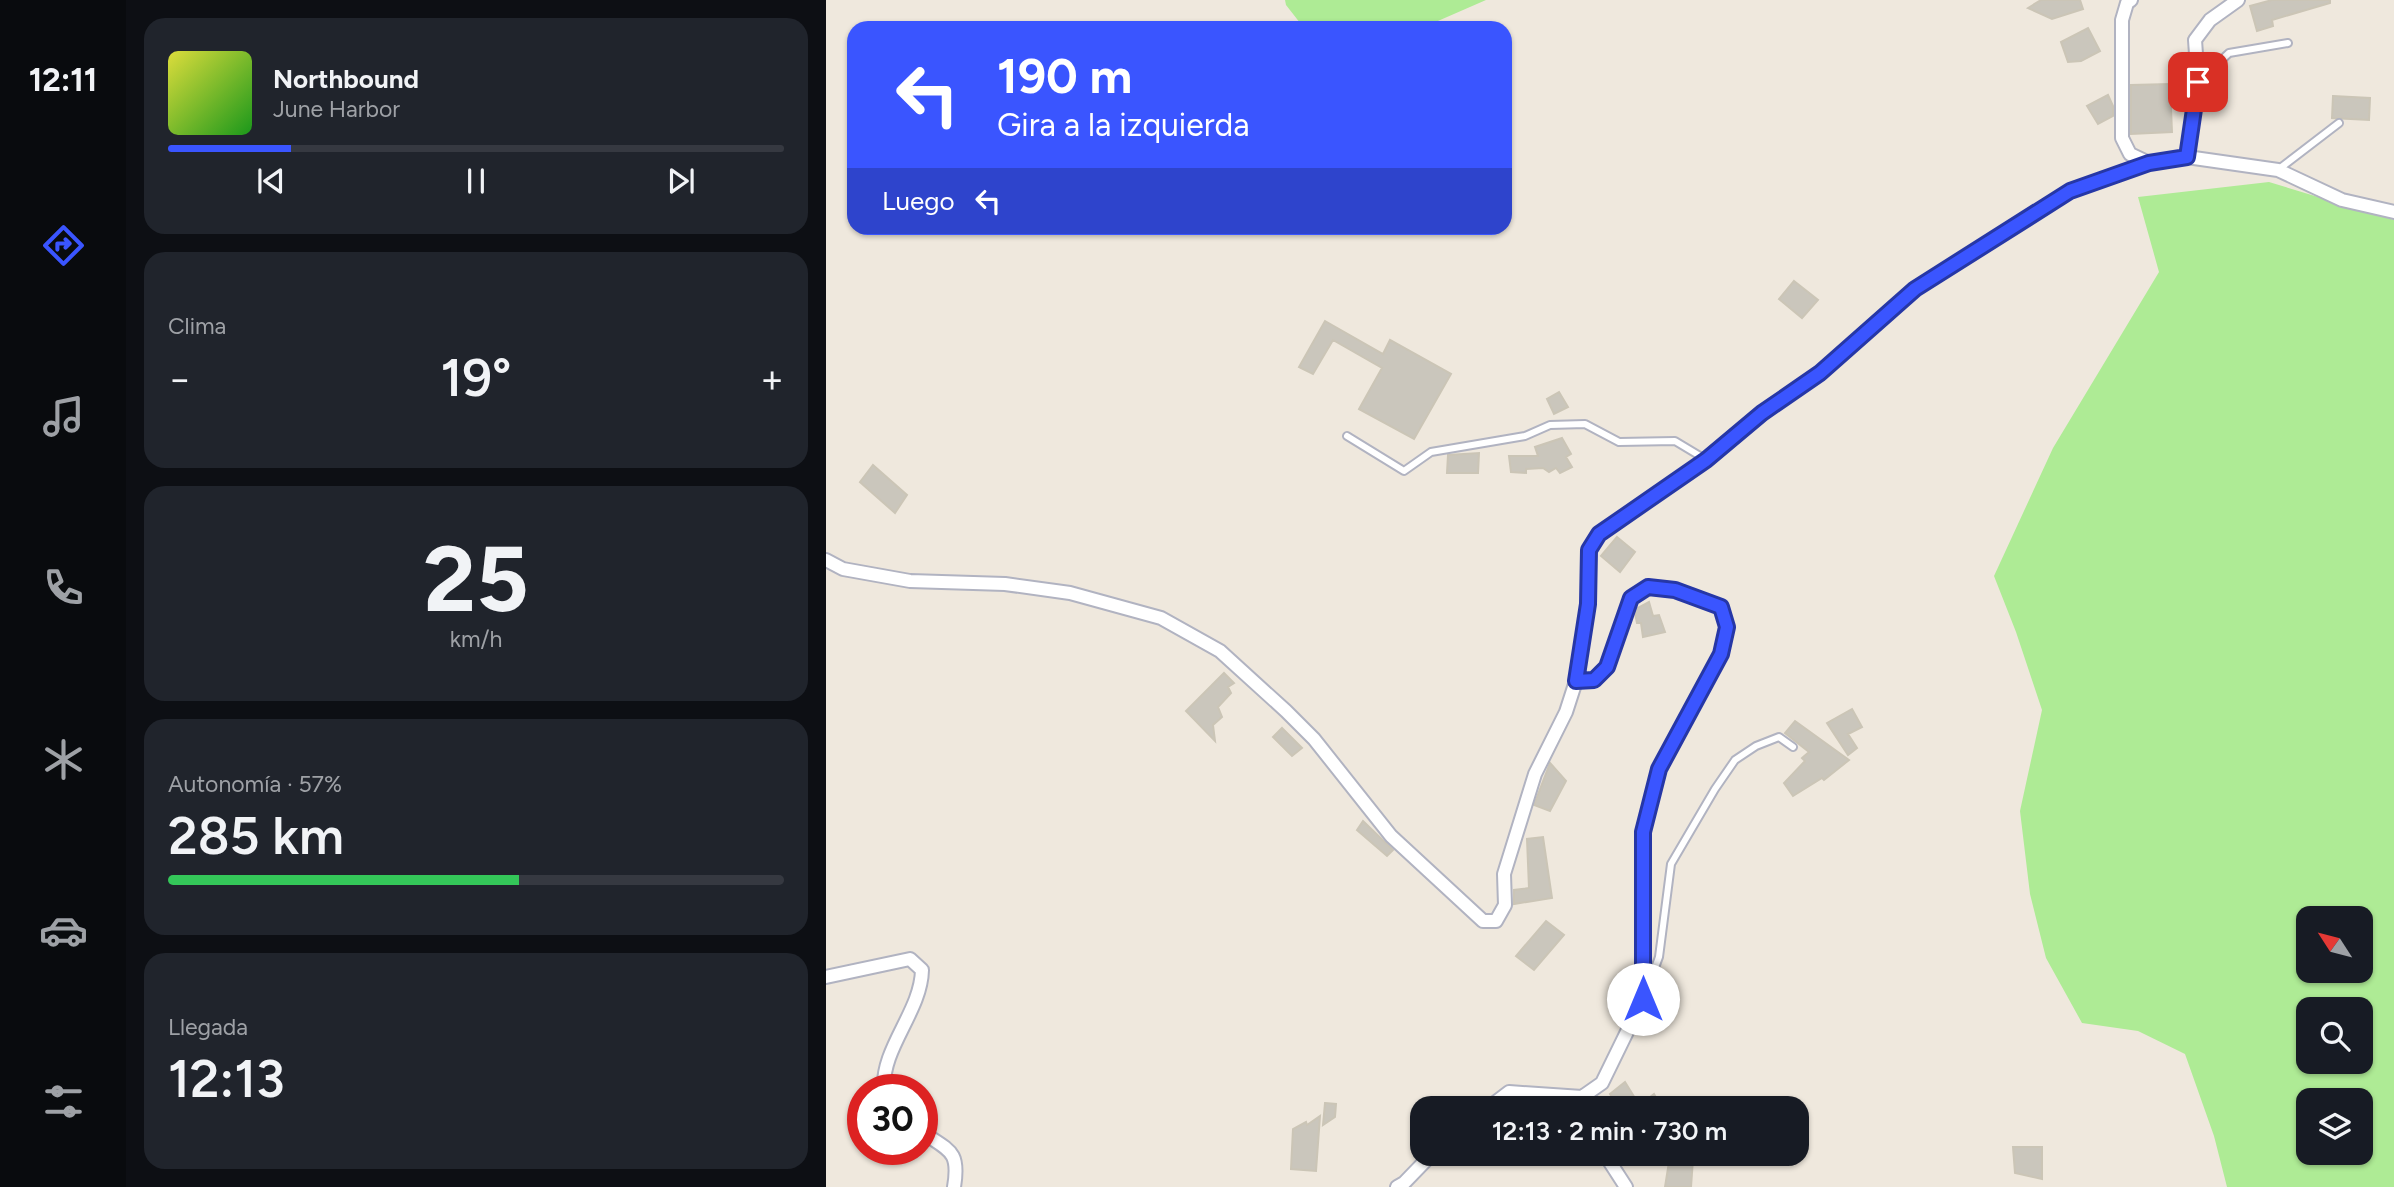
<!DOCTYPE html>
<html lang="es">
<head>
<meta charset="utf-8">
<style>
  :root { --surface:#171b24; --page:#20242c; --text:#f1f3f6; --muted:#9ea1a6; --line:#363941; --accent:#3a55ff }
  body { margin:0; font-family:Figtree,sans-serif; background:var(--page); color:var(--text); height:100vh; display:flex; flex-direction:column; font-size:26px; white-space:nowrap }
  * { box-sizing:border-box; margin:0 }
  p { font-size:23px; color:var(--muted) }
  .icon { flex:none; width:38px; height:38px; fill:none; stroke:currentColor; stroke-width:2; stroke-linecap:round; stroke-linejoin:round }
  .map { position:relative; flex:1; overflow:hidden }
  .side { display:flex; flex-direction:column; gap:18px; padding:18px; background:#0d0f14; width:700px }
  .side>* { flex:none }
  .top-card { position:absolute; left:21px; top:21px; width:665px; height:214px; border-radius:21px; box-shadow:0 2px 5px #0004; background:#3a55ff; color:#fff; overflow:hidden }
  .needle { width:46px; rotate:306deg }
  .buttons { position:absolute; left:1470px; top:906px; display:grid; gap:14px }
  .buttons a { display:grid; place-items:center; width:77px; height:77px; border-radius:14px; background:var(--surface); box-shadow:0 2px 5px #0004; font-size:35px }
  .speed { position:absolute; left:21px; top:1074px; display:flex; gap:14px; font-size:35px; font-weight:700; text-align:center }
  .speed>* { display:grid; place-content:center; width:91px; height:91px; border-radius:50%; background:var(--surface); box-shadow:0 2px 5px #0004; line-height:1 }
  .speed .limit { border:10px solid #d22; background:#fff; color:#111 }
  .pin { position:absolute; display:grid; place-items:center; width:60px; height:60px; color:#fff; margin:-30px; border-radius:14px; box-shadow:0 4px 10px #0006 }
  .me { position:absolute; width:77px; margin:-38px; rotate:0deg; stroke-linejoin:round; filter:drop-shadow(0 0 5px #0008) }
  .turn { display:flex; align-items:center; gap:24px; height:147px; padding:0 35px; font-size:32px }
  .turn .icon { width:91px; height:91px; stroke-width:2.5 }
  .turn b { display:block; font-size:49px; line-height:60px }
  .then { display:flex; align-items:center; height:66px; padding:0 35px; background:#0003; gap:14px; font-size:26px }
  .big { font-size:52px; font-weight:600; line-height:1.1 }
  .side .tile { flex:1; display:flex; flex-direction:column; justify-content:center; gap:10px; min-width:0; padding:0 24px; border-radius:21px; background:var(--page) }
  .side .dial { align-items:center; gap:0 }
  .dial b { font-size:91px; line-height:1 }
  .song { display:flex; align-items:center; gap:21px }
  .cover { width:84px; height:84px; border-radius:10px; background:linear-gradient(135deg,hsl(60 70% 55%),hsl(120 70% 35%)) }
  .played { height:7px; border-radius:4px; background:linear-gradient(90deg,var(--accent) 20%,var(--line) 20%) }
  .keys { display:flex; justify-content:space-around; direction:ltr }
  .heat { display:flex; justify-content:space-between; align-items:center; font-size:38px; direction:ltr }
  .charge { height:10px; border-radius:5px; background:linear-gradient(90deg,#34c759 57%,var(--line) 0) }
  .trip { position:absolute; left:584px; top:1096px; width:399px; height:70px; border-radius:21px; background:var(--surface); box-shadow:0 2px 5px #0004; font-weight:600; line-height:70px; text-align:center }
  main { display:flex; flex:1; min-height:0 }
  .menu { display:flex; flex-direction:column; width:126px; justify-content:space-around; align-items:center; background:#090b0e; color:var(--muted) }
  .menu .icon { width:49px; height:49px }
  .menu .current { color:var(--accent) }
  .menu b { font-size:32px; color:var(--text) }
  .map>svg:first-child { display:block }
</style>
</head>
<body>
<main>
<nav class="menu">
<b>12:11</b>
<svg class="icon current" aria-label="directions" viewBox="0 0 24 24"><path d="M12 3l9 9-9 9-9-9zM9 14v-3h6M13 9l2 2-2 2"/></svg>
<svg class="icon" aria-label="music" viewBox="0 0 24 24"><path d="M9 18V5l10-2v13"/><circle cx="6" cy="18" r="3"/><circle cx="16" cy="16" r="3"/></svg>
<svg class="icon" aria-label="phone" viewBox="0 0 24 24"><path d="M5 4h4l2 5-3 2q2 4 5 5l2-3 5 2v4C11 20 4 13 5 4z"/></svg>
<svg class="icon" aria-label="climate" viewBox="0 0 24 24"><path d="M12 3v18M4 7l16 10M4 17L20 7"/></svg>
<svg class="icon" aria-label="car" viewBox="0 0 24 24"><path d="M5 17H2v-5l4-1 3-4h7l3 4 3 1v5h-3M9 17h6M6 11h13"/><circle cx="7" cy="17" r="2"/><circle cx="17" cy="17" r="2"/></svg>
<svg class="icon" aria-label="filters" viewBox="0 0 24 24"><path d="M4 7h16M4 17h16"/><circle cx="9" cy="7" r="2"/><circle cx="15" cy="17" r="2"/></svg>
</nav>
<section class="side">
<div class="tile">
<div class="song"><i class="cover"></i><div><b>Northbound</b><p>June Harbor</p></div></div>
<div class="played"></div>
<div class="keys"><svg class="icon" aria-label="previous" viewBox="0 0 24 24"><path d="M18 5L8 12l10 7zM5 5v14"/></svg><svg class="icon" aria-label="pause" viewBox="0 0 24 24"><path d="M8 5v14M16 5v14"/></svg><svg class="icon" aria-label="next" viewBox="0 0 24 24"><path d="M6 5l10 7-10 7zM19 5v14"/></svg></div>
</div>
<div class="tile"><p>Clima</p>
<div class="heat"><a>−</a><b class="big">19°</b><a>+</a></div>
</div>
<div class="tile dial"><b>25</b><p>km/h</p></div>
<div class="tile"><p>Autonomía · 57%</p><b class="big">285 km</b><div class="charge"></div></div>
<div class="tile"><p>Llegada</p><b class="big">12:13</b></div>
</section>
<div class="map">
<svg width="1568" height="1187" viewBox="0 0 1568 1187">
  <rect width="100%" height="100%" fill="#efe8dd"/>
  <path fill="#aeeb95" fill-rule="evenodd" d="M459,0H660L605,24L604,28H478L460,5Z
    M1443,182L1568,220V1187H1401L1388,1136L1359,1054L1312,1031L1256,1023L1220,958L1204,894L1194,811L1216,710L1190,632L1168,576L1227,448L1333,272L1312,197ZM1482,919H1535V971H1482ZM1482,1010H1535V1062H1482ZM1482,1101H1535V1153H1482Z"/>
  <path fill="#cac6bc" stroke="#cbc5b6" stroke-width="2" d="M1215,0H1254L1257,9L1226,19L1202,8Z
    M1446,0H1504V3L1446,20L1447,26L1431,31L1424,6Z
    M1262,28L1274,51L1255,61L1242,62L1235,42Z
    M1344,84L1346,132L1305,134V85Z
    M1282,95L1287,106V116L1272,124L1261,106Z
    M1507,96L1544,98L1543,120L1506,118Z
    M968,281L992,300L976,318L953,299Z
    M499,321L557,354L564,340L625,374L588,439L533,409L556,368L507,340L487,374L473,367Z
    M733,392L742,407L728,414L721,399Z
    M736,438L745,454L740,457L746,467L734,473L730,468L723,472L717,468L700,469V473L685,472L683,456H712L709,447Z
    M653,453L652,473H621L622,455Z
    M47,465L81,495L69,513L34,482Z
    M791,537L809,552L794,572L775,556Z
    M823,602L827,616L833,615L839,632L817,637L815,623H811L809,613L810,609Z
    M398,673L408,683L402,687L405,693L392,707L396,717L387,725L389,741L360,711Z
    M1026,709L1036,727L1022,734L1031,748L1022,755L1001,723Z
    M969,721L1023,760L998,780L996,778L967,796L958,783L979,761L976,758L983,752L959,733Z
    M456,728L476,748L466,756L447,737Z
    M724,763L740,781L724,811L708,805Z
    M537,821L567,850L561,856L531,830Z
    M717,837L726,898L688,904V890L703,888L701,839Z
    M720,921L738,935L708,970L690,956Z
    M799,1082L812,1103L806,1108H793L784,1094Z
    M828,1094L836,1108H810Z
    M499,1103L510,1104L509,1117L497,1125Z
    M494,1116L490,1171L465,1169L467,1129L480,1122L481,1125Z
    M1187,1147H1216V1179L1189,1173Z
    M867,1159L865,1187H839L843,1162Z"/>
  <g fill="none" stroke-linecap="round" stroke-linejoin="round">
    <g stroke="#b1b3c1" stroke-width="10">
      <path id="lane" d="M1373,81L1403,53L1462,43
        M1453,169L1513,123
        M521,436L578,471L605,452L699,436L724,425L759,424L793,442L849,441L879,459
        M821,989L833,957L845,864L889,789L909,760L930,746L953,737L967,747"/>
    </g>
    <g stroke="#b1b3c1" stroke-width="16">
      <path id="street" d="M1305,0L1301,3L1296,20V138L1304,154L1323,163
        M1361,157L1372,82L1369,40L1384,20L1412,0
        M0,560L17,569L84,581L179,584L244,593L335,618L394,651L460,711L488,739L565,836L657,921H670L679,905L678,874L709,774L740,712L750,681
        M0,977L84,959L96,970C95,1012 55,1048 58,1090
        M662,1108L683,1092L756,1097L776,1083L817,999V832L833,769L895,654L901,627L895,607L849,590L822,587L805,598L781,667L768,680L750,681L762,604L763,550L773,534L880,460L936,413L994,373L1089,289L1244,191L1323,163L1361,157L1452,170L1516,200L1568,212
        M96,1132C124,1151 134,1151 128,1187
        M778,1153L800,1187
        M571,1187L578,1183L607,1153"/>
    </g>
    <use href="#lane" stroke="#fff" stroke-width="6"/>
    <use href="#street" stroke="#fff" stroke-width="12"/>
  </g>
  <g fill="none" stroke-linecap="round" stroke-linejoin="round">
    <g stroke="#2637a6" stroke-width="18">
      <path id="route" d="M817,999V832L833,769L895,654L901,627L895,607L849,590L822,587L805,598L781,667L768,680L750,681L762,604L763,550L773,534L880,460L936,413L994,373L1089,289L1244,191L1323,163L1361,157L1372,82"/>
    </g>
    <use href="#route" stroke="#3a55ff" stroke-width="12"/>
  </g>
</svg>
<div class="buttons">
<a><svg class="needle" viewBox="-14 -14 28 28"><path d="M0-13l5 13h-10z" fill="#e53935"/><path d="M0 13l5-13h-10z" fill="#9ea1a6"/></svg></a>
<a><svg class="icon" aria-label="search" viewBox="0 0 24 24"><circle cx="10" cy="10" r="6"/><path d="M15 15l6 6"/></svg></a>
<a><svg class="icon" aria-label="layers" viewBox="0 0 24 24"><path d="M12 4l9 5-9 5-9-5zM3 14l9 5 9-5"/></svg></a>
</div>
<div class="speed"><div class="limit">30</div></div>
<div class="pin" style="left:1372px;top:82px;background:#d93025"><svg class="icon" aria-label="arrive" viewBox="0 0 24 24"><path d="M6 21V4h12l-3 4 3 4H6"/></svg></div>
<svg class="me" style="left:817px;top:999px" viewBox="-20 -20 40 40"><circle r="19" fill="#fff"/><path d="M0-13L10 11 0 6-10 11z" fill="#3a55ff"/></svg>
<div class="trip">12:13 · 2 min · 730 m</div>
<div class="top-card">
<div class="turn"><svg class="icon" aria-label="left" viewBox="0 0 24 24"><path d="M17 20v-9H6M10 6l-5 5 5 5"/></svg><div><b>190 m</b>Gira a la izquierda</div></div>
<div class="then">Luego<svg class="icon" aria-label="left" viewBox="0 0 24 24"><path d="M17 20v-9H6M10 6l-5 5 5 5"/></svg></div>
</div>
</div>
</main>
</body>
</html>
